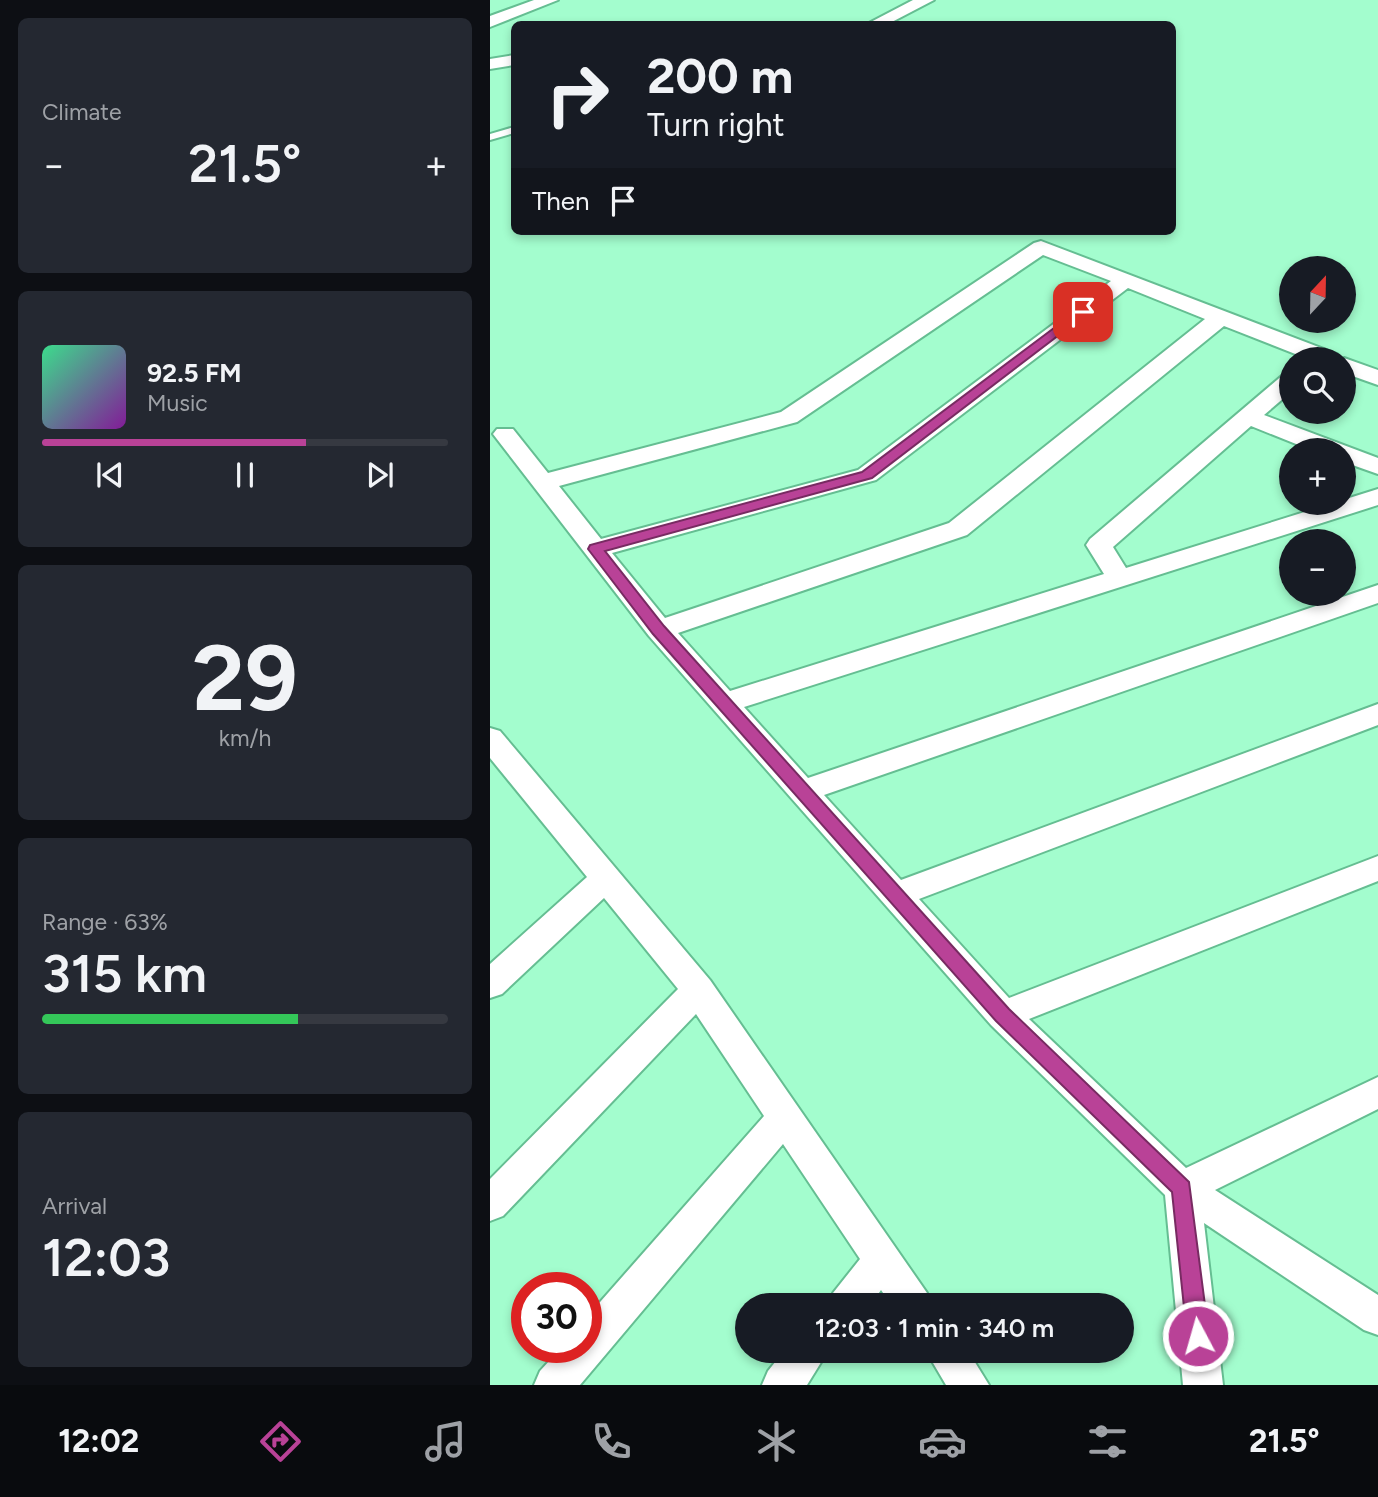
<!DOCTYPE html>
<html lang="en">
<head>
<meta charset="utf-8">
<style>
  :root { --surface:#171b24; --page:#242831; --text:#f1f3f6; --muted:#9ea1a6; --line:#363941; --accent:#b94297 }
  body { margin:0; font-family:Figtree,sans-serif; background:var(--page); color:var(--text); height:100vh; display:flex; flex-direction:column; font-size:26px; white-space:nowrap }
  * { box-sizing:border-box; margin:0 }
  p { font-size:23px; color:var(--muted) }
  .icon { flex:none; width:38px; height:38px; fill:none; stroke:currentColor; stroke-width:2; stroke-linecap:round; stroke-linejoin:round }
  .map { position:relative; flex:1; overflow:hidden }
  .details { display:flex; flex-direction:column; gap:18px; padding:18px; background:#0d0f14; width:490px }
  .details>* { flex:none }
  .hud { position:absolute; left:21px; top:21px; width:665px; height:214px; border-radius:10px; box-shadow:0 4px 10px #0003; background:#171b24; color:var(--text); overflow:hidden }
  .needle { width:46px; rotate:22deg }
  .tools { position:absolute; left:789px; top:256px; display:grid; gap:14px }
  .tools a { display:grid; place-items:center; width:77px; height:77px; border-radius:50%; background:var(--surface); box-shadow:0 4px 10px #0003; font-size:35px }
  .speed { position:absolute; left:21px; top:1272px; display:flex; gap:14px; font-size:35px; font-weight:700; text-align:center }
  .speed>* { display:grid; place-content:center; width:91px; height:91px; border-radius:50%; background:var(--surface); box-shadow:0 4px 10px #0003; line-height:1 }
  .speed .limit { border:10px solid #d22; background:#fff; color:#111 }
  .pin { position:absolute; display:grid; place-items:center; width:60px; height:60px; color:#fff; margin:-30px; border-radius:14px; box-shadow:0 4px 10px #0006 }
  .me { position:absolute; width:77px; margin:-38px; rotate:354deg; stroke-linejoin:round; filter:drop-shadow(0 0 5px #0008) }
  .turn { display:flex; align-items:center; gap:24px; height:147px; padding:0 21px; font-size:32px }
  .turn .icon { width:91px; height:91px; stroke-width:2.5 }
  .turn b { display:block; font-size:49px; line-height:60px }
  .then { display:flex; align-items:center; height:66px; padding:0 21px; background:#0003; gap:14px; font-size:26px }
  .big { font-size:52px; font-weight:600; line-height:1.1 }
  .details .card { flex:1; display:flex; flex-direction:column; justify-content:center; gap:10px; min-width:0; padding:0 24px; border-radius:10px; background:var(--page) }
  .details .dial { align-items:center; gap:0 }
  .dial b { font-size:91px; line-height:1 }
  .song { display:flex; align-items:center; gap:21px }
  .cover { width:84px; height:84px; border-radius:10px; background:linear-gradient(135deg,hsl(150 70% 55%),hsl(290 70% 35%)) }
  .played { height:7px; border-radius:4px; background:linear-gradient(90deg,var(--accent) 65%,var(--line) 65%) }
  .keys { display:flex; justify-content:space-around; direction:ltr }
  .heat { display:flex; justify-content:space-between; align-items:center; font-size:38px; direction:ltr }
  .charge { height:10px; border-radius:5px; background:linear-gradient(90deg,#34c759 63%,var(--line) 0) }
  .trip { position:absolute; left:245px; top:1293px; width:399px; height:70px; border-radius:35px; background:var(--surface); box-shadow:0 4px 10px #0003; font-weight:600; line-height:70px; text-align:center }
  .tabs { display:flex; height:112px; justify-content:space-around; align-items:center; background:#090b0e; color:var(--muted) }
  .tabs .icon { width:49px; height:49px }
  .tabs .active { color:var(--accent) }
  .tabs b { font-size:32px; color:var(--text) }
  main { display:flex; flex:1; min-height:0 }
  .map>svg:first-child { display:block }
</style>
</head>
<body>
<main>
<section class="details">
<div class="card"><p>Climate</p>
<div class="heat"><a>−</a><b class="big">21.5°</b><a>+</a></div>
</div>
<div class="card">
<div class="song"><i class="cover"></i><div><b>92.5 FM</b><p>Music</p></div></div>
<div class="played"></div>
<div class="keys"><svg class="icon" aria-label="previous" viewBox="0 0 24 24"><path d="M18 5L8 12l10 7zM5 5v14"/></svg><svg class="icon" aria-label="pause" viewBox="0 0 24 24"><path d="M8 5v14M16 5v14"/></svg><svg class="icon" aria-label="next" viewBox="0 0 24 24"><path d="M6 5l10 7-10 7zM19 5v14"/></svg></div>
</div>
<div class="card dial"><b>29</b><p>km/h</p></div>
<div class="card"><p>Range · 63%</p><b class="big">315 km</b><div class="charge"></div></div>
<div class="card"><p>Arrival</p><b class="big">12:03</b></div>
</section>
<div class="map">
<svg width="888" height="1385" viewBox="0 0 888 1385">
  <rect width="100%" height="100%" fill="#a3fdce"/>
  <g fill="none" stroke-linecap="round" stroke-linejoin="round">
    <g stroke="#65be92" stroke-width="4">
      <path id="service" d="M24,127V133L0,140V134Z"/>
    </g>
    <g stroke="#65be92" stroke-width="4">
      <path id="minor" d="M44,0H68L0,27V16Z
        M423,0H444L398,24H377Z
        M24,55V65L0,69V59Z
        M551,241L847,354L850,359H818L734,326L477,535L188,633L240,691L614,574L596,545L600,539L794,374L802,372V391L774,415L888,458V474L854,462V450H821L761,426L623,547L636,568L888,489V505L254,707L318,778L888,585V603L334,795L411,880L888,704V725L429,899L519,998L888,856V881L539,1019L696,1168L888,1077V1109L725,1190L888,1295V1335L874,1330L714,1223L733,1385H693L675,1195L501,1025L302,799L159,636L3,434L7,429H23L58,473L291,412L544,243ZM553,255L621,281L368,470L111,539L69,486L307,422ZM638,288L715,319L459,523L175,618L122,553L386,480Z
        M854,358L888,370V385L854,373Z
        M0,728L10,731L220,980L437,1293L443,1306H402L391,1290L380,1306H337L343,1293L370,1259L293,1144L90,1385H44L50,1371L71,1348H96V1318L274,1116L206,1014L13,1216L0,1221V1179L188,989L114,898L12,994L0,998V964L97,877L0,758Z
        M294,1351H338L317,1385H272L278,1371Z
        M436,1351H478L499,1385H456Z"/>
    </g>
    <use href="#service" fill="#fff" fill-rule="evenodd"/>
    <use href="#minor" fill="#fff" fill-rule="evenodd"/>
  </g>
  <path fill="#b94297" stroke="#782b62" stroke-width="2" d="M588,310L599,312L382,478L115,551L174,626L519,1009L699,1182L719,1336L715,1343L708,1346L700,1343L697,1336L682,1192L506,1021L163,634L98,549L100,545L372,472Z"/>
</svg>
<div class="tools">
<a><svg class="needle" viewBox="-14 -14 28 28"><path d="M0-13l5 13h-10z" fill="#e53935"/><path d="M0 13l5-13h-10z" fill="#9ea1a6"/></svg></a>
<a><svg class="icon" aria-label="search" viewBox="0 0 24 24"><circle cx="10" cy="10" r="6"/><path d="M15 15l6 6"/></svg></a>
<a>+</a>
<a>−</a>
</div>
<div class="speed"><div class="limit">30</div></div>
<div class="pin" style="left:593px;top:312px;background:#d93025"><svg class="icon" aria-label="arrive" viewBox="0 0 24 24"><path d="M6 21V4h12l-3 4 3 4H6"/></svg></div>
<svg class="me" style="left:708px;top:1336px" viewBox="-20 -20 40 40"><circle r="17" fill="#b94297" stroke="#fff" stroke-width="3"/><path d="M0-11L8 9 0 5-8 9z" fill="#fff"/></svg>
<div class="trip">12:03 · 1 min · 340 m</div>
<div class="hud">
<div class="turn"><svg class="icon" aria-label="right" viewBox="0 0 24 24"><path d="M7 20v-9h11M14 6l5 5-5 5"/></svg><div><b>200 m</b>Turn right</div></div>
<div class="then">Then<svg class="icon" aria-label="arrive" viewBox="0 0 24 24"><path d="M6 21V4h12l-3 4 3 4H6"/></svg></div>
</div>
</div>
</main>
<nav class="tabs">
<b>12:02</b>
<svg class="icon active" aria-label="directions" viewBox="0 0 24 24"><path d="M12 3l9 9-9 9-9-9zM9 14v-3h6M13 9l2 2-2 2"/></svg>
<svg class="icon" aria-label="music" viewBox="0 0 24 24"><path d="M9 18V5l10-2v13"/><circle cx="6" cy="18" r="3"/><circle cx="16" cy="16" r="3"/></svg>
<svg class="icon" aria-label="phone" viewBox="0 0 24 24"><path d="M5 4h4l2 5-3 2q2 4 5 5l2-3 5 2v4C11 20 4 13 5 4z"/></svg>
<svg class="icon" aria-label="climate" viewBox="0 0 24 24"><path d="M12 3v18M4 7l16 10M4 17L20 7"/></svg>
<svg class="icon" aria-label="car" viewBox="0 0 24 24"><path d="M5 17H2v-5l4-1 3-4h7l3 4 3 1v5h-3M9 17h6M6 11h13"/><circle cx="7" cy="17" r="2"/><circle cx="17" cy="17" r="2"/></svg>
<svg class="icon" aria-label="filters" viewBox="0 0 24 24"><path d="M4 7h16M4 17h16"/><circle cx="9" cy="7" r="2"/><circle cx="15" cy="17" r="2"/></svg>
<b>21.5°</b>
</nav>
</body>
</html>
